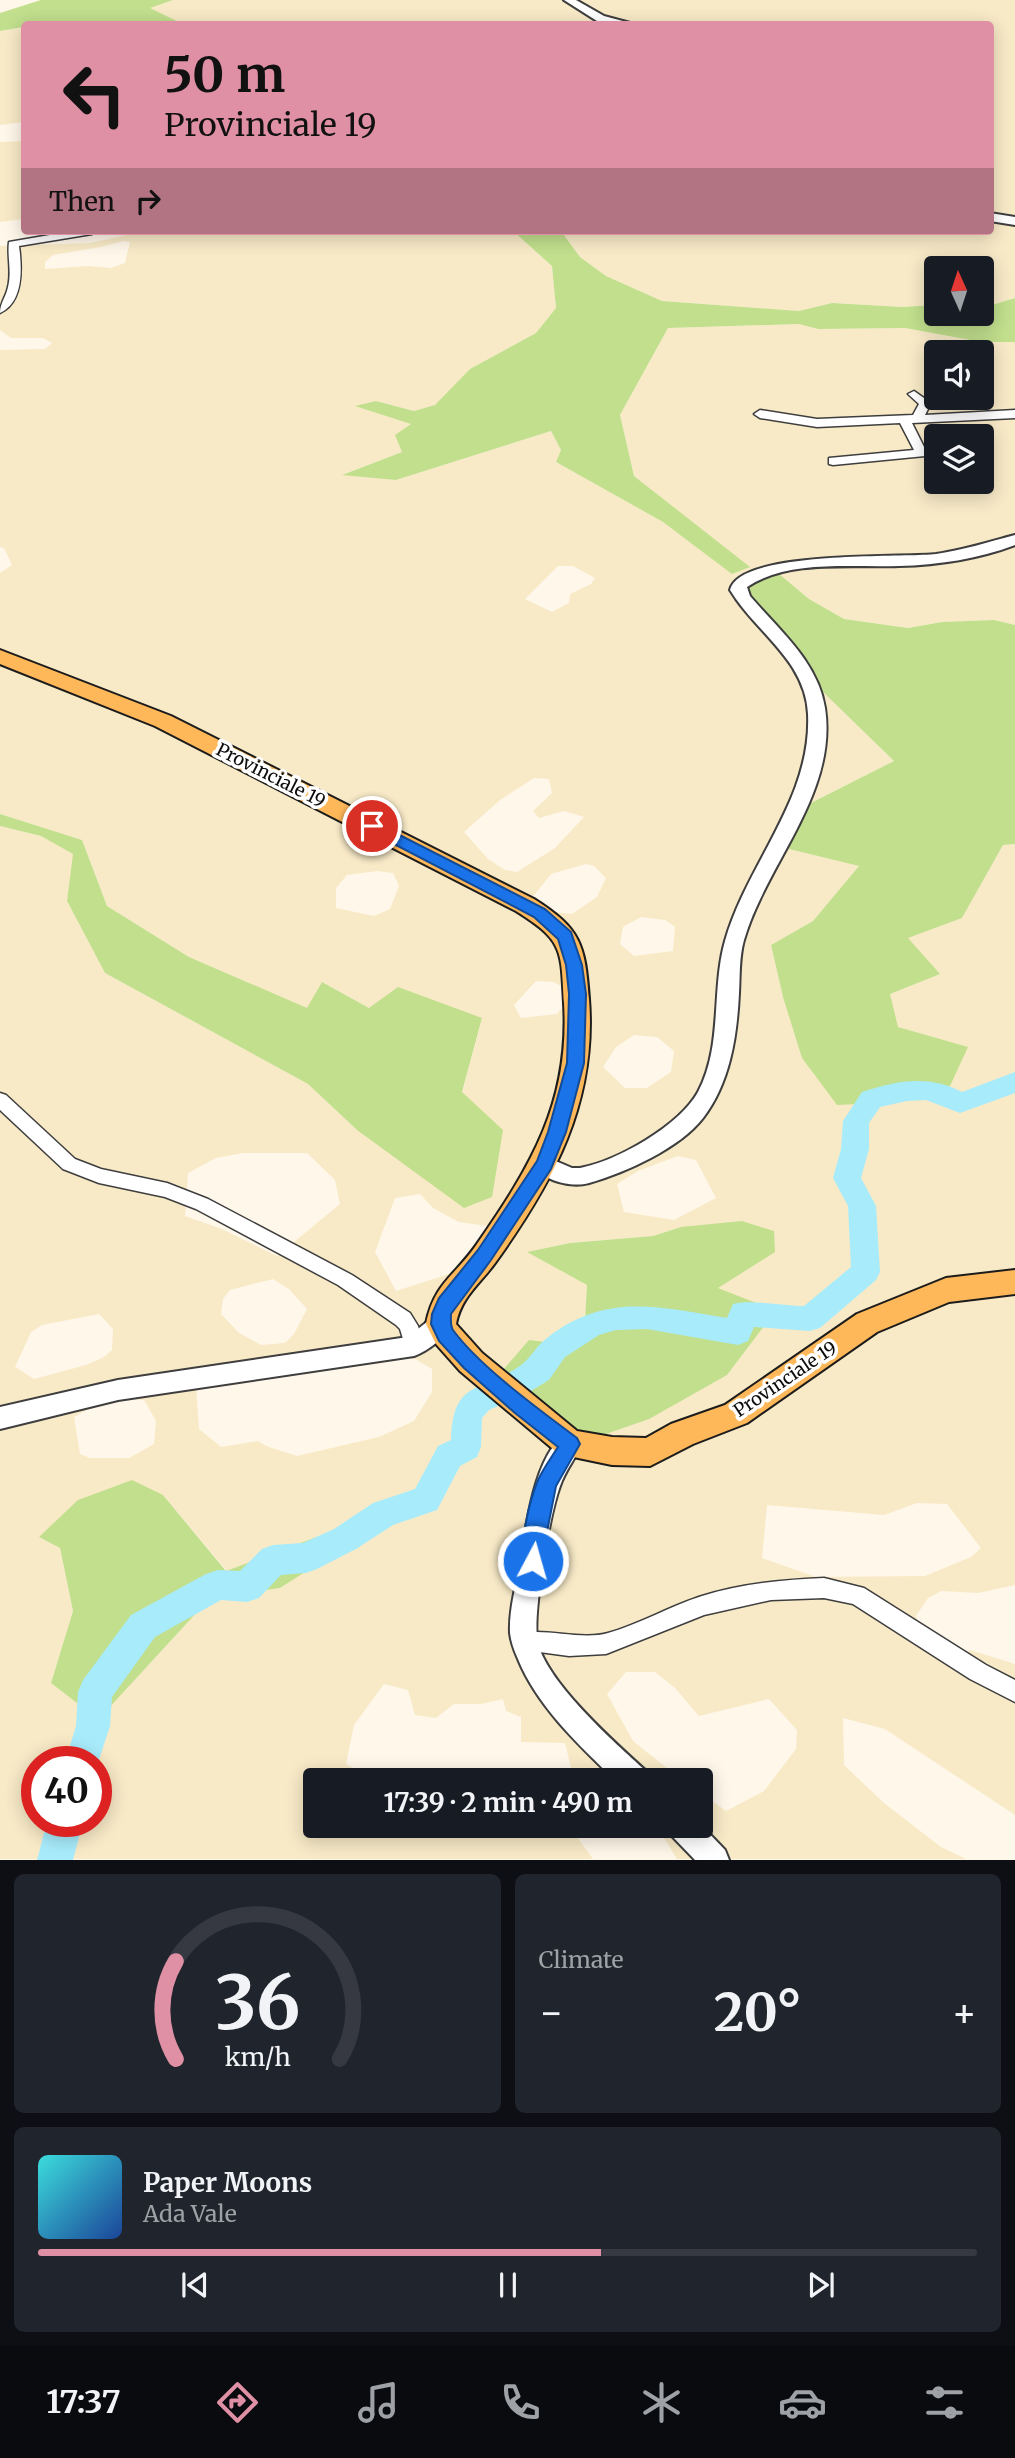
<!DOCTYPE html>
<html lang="en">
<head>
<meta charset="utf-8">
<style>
  :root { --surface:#171b24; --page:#20242c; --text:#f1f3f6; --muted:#9ea1a6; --line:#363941; --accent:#df90a4 }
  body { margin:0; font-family:Merriweather,serif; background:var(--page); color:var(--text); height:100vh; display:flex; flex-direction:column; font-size:26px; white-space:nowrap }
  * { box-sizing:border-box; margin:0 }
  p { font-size:23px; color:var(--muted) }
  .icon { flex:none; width:38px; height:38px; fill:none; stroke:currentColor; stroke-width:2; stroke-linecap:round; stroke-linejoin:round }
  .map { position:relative; height:1860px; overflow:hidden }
  .side { display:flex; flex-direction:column; gap:14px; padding:14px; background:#0d0f14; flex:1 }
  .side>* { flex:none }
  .banner { position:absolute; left:21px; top:21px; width:973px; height:214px; border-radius:7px; box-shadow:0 4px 18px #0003; background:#df90a4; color:#111; overflow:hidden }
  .needle { width:46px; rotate:357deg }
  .controls { position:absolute; left:924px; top:256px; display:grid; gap:14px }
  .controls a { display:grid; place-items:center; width:70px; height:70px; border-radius:7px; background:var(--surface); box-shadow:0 4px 18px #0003; font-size:35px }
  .speed { position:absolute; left:21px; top:1746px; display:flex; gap:14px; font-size:35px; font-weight:700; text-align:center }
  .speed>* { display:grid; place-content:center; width:91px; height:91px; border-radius:50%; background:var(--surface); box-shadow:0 4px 18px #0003; line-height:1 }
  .speed .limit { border:10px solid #d22; background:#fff; color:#111 }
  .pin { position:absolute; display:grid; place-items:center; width:60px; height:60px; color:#fff; margin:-30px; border:4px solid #fff; border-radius:50%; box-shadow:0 2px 7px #0007 }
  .me { position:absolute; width:77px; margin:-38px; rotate:6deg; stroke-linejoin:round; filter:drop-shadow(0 0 5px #0008) }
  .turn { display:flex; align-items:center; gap:24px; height:147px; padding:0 28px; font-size:32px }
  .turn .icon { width:91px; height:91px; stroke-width:2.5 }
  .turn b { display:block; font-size:49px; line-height:60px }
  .then { display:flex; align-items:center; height:66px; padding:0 28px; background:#0003; gap:14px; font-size:26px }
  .big { font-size:52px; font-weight:700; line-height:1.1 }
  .side .tile { flex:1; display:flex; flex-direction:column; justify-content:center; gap:10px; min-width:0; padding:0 24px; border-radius:10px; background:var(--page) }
  .side .dial { align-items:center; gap:0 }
  .dial svg { height:182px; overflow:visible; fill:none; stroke:var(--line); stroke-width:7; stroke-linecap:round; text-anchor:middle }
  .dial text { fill:var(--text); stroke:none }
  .song { display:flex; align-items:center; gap:21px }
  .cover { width:84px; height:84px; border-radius:10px; background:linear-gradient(135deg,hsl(180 70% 55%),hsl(220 70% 35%)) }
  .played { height:7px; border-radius:4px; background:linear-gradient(90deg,var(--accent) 60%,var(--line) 60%) }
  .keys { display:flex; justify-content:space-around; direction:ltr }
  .heat { display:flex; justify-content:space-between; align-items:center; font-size:38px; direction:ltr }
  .side .tiles { flex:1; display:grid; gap:14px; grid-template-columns:1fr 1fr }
  .tile:last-child { grid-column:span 2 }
  .trip { position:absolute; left:303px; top:1768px; width:410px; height:70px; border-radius:7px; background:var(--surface); box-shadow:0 4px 18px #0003; font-weight:700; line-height:70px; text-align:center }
  .menu { display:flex; height:112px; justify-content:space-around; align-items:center; background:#090b0e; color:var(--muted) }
  .menu .icon { width:49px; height:49px }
  .menu .selected { color:var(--accent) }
  .menu b { font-size:32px; color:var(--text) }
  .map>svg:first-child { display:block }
</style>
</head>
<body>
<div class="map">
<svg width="1015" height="1860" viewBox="0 0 1015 1860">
  <rect width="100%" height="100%" fill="#fff7e9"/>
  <path fill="#f8eac7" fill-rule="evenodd" d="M173,0H1015V298L982,308V268H936V305L902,307L832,303L799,311L662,301L606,276L580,257L561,231H990V24H183L149,8Z
    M24,27V122L0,125V31Z
    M24,141V219L0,222V142Z
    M145,231H513L552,266L556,308L536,333L470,369L436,405L414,411L376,401L357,406L412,424L402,452L344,474L396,480L551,431L561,450L556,462L663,522L732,573L749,567L634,476L620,415L668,328L799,324L818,329L905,328L981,342H1015V625L994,620L942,622L908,628L844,619L809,599L778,573L799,653L822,691L894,761L799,809L789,849L859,866L813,921L771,945L783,997L967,1047L897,1027L890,994L939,974L907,938L962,918L1003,845L1015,844V1585L978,1593L941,1591L928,1598L916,1616L925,1645L949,1661L970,1650L1015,1664V1815L885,1729L843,1718L844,1765L884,1803L941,1847L966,1859H677L656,1825H700V1792L726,1811L764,1791L796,1749L797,1730L769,1699L699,1716L675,1688L655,1672H626L607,1694L633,1741L682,1780H574L565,1743L521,1742V1717L506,1711L503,1699L481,1704H454L436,1718L415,1715L408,1690L384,1684L354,1725L346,1764L374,1780H315V1825H442L464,1829L481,1825H575L572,1830L593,1859H50L68,1822H96V1762H90L108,1709L210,1598L280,1588L321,1562L323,1534L227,1571L163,1495L39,1537L60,1548L73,1611L51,1683L82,1707L69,1762H37V1822H53L41,1859H0V826L41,836L74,854L67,901L105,973L308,1084L357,1130L462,1093L482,1019L369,1008L322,982L308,1009L189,957L107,906L82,840L0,814V573L12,565L4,548L0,547V350L45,349L52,343L43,338H11L0,330V246L90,243ZM123,241L130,242L125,263L111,268L88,266L45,269V262L53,255L101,247ZM936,352H982V397H936ZM936,436H982V481H936ZM558,566H573L595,578L591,584L570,594L569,603L552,612L525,599ZM534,778L549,779L552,793L533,811L539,818L564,811L584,817L555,848L517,872L505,870L488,859L464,832L500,800ZM586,864L594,866L606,878L597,897L572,914L544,911L532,898L551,874ZM377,871L393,873L399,886L390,909L374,916L336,908V888L347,875ZM641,917L665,920L675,927L673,951L634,956L620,944L623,927ZM536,981L553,982L568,989L569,1000L557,1014L521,1018L514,1005ZM634,1035L657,1037L674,1051L671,1072L647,1088H625L603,1067L616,1047ZM243,1153H307L335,1180L340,1204L277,1256L222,1229L185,1216L188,1173L216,1158ZM678,1156L696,1160L716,1198L674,1220L624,1212L617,1184L638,1171ZM420,1194L433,1208L459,1222L501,1228L474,1266L396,1291L375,1252L395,1198ZM681,1227L774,1252L717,1288L784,1314L839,1306L813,1327L765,1325L727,1375L529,1340L566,1344L585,1320L587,1285L528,1252L570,1243L653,1236ZM273,1279L289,1289L307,1309L294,1334L285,1343L261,1345L239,1333L221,1314L223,1299L230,1290ZM99,1314L113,1329L112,1350L104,1357L86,1365L34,1379L15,1367L31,1332L42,1325ZM373,1359H415L432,1369V1392L414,1421L379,1437L297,1456L266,1446L258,1441L221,1447L199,1429L196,1386ZM130,1399L144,1400L156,1421L154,1444L129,1458H90L80,1454L74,1417L102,1402ZM917,1503L947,1504L981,1548L971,1557L925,1576L816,1577L762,1558L767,1505L884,1515Z"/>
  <path fill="#c1df8d" d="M41,0H173L150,8L183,24H71L55,22L24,24V27L0,31V13Z
    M513,231H561L580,257L606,276L662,301L799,311L832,303L902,307L936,305V313H982V308L1015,298V342H981L905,328L818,329L799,324L668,328L620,415L634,476L750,567L732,574L663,522L556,462L561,450L551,431L396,480L342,475L402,452L395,435L411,424L355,406L376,401L414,411L435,405L470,369L536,333L556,308L552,266Z
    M778,573L809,599L844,619L908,628L942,622L994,620L1015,625V844L1003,845L962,918L908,938L940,974L890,994L898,1027L968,1047L950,1086L900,1102L837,1105L802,1058L783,997L771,945L813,921L859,866L789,849L792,819L799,809L894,761L822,691L799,653L744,587L755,578Z
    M0,814L82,840L107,906L189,957L307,1008L322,982L369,1008L398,987L482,1018L462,1092L503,1130L492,1197L464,1208L357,1130L308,1084L105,973L67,901L73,854L41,836L0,826Z
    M742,1221L774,1231L775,1252L718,1288L784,1314L840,1305L813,1327L765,1325L727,1375L649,1419L603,1435L573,1434L496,1378L529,1340L565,1344L585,1320L587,1285L527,1252L570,1243L653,1236L681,1227Z
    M132,1480L163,1495L226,1571L324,1534L321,1562L280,1588L210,1598L108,1709L90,1762H69L82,1707L51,1683L73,1611L60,1548L39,1537L78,1500Z"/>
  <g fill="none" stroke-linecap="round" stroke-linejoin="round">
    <path fill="#a8ecfc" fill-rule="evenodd" d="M1015,1072V1093L960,1113L926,1100L907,1101L880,1107L869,1123V1149L861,1178L876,1206L880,1272L876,1280L820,1328L810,1331L754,1327L748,1341L738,1345L647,1329L616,1330L599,1335L565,1357L549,1380L526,1394L489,1410L482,1418L481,1447L477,1457L460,1466L437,1510L393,1525L356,1549L317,1569L306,1573L281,1575L259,1598L247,1602L221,1600L155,1637L112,1697L110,1726L96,1769V1762H65L76,1726L78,1692L83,1680L131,1615L206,1574L218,1570L240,1571L262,1549L273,1545L303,1543L334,1529L373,1503L415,1489L438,1446L451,1440C453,1382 476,1393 517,1368C530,1360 535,1347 547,1338C606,1292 659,1307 727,1318L733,1304C748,1299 785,1306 804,1306L851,1267L848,1206L833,1178L841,1149L843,1121L862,1092C896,1081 928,1074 962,1092Z
      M47,1822H83L73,1860H37Z"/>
    <g stroke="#3e3e3e" stroke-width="3">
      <path id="minor" d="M73,231H97L92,234L19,246C22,268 24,302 0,313C0,303 6,297 8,287C12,272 7,256 9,242Z
        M914,391L931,403L925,415L1015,410V418L912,423L927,453L925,456L833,465L829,464V458L914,450L900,423L817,427L760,418L754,414L760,410L817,419L913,415L919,404L908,394Z
        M0,1093L6,1095L75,1159L101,1169L167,1183L208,1199L352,1275L410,1313L418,1326L424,1346L421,1352L414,1354L407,1352L400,1329L396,1325L338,1285L196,1209L165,1197L99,1183L63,1169L0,1110Z
        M824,1578L864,1588L986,1665L1015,1680V1702L970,1679L853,1604L824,1598L771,1600L704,1615L606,1654L569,1656L517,1649L514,1642L517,1635C540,1626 580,1641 608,1633C640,1624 670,1606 702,1596C742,1583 783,1580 824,1578Z"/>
    </g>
    <g stroke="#3e3e3e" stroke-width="4">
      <path id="tertiary" d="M564,0H576L604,16L634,24L597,21Z
        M990,213L1015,217V225L990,221Z
        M1015,535V545C978,559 938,565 899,566C851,568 789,559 747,587L750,596C779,630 818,662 825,708C838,793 766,864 744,940C739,957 740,976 739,993C737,1036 730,1083 703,1118C680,1148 625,1173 589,1183C572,1188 542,1181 533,1164L536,1158L544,1156L572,1168H580C617,1161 679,1126 698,1092C723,1045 711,990 725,941C747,863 812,799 808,714C806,664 762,636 736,599L730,590C739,550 901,558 936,554C964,550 988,542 1015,535Z
        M441,1314L449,1317L453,1324C446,1337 428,1351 414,1356L118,1400L0,1429V1407L118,1380L408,1337L433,1317Z
        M570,1433L579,1436L582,1444C575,1459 565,1471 560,1486C550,1513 531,1619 538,1644C549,1684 614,1742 645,1770L649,1780H615C579,1745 537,1706 518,1659C514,1650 511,1642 510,1633C509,1612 515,1590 519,1569C525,1536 534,1446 570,1433Z
        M700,1824L725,1850L729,1860H695L671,1835L667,1825Z"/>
    </g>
    <g stroke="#1c1c1c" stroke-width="4">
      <path id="primary" d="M0,650L171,716L534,899C581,929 585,944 589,999C597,1102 554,1181 495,1263C480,1284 461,1297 456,1324L482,1353L577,1431L612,1437L646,1438L671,1424L725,1405L857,1314L946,1278L1015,1270V1294L949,1302L877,1332L747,1423L693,1444L650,1466L612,1465L559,1454L460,1371L436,1344L426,1324C434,1283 455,1276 477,1244C531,1166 570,1102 564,1003C561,950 564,941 516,911L155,726L0,664Z"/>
    </g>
    <use href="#minor" fill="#fff" fill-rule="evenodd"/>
    <use href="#tertiary" fill="#fff" fill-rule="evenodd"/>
    <use href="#primary" fill="#ffb859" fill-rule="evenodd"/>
  </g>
  <path fill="#1a73e8" stroke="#114b97" stroke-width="2" d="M372,821L545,909L571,932L582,965L586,994L584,1063L566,1132L551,1169L491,1260L451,1314C451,1320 450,1325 453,1330C480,1367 540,1410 577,1438L580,1444L556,1486L540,1568L533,1571L525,1568C517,1550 530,1499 538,1480C543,1469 551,1458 558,1447L515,1413L464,1368L439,1341L431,1324L432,1314L439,1298L478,1250L537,1161L548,1132L567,1063L569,994L566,965L558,939L534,917L367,830L365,826Z"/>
  <g text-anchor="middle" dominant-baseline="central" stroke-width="7" stroke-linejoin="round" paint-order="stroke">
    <g font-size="18" fill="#0b0b0b" stroke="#fff">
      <text transform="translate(271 775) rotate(27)">Provinciale 19</text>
      <text transform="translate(785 1379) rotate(-34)">Provinciale 19</text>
    </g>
  </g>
</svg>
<div class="controls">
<a><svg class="needle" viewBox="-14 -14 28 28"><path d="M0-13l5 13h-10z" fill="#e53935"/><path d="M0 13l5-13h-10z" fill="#9ea1a6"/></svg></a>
<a><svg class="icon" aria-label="sound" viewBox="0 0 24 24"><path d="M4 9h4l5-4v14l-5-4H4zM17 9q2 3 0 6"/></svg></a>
<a><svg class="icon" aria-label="layers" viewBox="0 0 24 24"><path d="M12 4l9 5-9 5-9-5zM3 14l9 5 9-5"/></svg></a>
</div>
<div class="speed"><div class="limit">40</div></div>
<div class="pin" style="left:372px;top:826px;background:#d93025"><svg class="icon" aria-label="arrive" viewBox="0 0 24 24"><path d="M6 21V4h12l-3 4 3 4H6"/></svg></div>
<svg class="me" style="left:533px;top:1561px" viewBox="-20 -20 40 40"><circle r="17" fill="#1a73e8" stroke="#fff" stroke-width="3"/><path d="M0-11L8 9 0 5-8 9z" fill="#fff"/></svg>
<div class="trip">17:39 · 2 min · 490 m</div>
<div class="banner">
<div class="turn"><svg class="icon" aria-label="left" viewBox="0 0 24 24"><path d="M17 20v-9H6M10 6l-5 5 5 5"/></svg><div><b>50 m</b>Provinciale 19</div></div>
<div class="then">Then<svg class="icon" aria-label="right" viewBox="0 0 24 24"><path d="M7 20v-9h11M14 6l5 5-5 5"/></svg></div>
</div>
</div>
<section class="side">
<div class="tiles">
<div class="tile dial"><svg viewBox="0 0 100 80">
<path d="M14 69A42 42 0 1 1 86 69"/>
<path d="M14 69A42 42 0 0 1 14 26" stroke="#df90a4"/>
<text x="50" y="56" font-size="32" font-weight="700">36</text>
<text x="50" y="72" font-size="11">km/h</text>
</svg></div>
<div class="tile"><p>Climate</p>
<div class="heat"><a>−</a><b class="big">20°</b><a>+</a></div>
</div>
<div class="tile">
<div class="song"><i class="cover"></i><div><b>Paper Moons</b><p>Ada Vale</p></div></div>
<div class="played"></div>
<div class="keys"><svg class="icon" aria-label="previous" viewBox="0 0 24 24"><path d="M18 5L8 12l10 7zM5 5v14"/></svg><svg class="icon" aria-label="pause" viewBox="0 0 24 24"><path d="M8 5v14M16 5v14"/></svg><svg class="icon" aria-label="next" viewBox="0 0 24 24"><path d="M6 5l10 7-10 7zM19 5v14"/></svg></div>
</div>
</div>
</section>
<nav class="menu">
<b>17:37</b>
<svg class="icon selected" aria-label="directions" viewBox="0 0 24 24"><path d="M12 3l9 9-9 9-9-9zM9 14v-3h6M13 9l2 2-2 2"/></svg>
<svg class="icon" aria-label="music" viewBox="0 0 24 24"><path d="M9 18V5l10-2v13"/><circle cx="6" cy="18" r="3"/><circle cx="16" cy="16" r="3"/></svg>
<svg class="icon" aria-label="phone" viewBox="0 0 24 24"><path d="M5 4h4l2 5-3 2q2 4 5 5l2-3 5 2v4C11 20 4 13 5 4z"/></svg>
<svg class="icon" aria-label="climate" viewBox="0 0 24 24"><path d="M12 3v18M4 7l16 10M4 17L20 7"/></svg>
<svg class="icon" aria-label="car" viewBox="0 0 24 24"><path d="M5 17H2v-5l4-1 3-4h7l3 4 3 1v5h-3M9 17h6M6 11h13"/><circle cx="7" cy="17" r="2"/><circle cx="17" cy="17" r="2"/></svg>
<svg class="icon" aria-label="filters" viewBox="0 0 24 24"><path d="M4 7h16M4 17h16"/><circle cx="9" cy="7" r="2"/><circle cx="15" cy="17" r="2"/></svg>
</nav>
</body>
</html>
